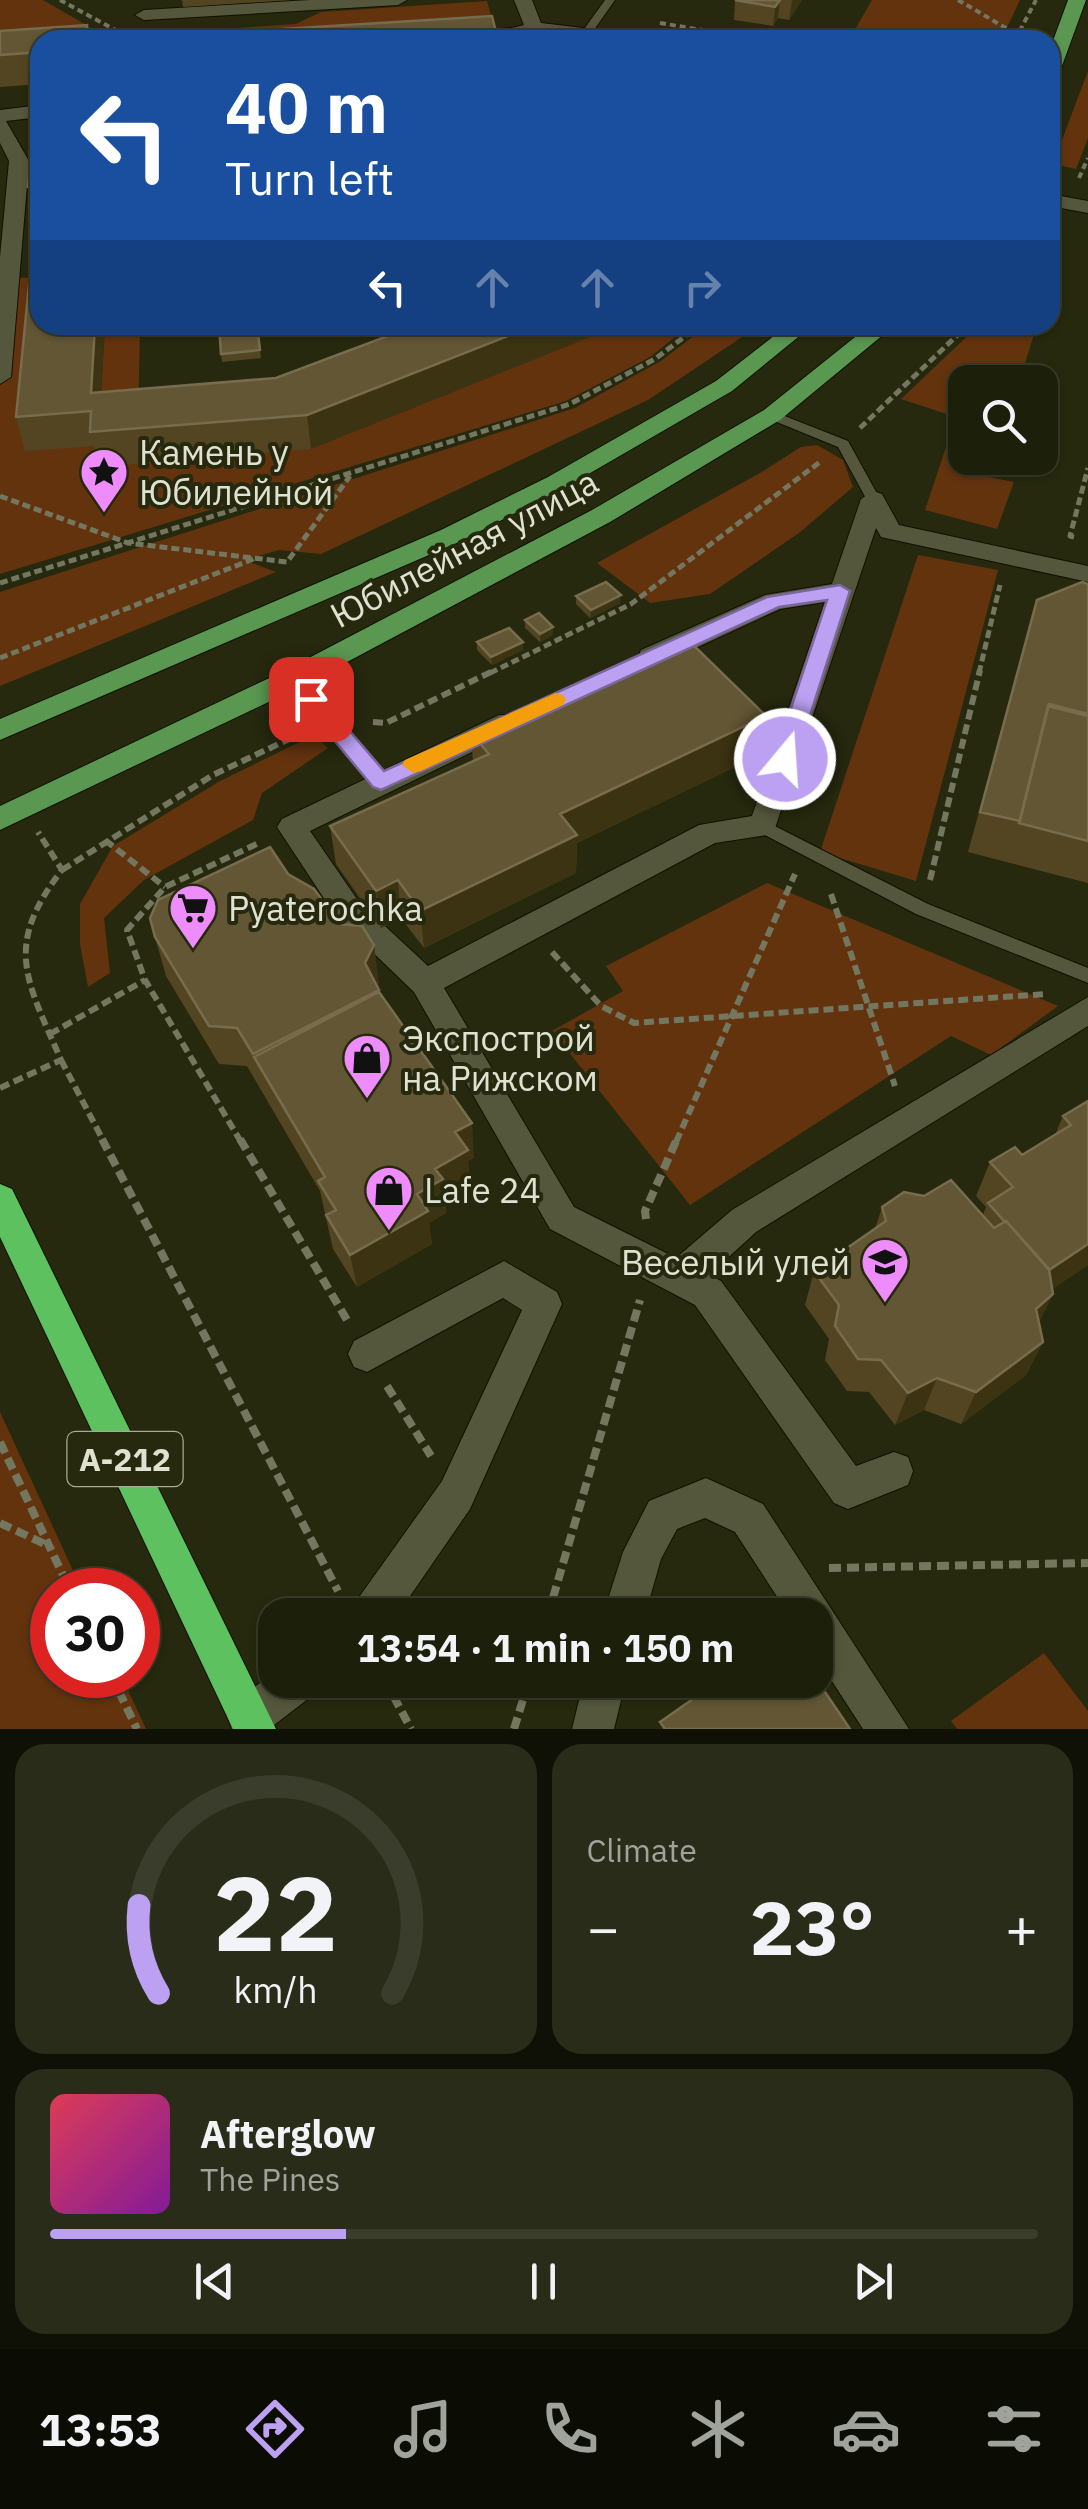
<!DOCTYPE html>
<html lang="en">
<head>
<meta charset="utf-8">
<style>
  :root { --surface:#1c1f0a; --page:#292c18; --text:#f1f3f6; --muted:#a0a29c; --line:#3a3d2b; --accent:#bca0f2 }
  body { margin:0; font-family:"IBM Plex Sans",sans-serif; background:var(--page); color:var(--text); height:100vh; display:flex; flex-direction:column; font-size:38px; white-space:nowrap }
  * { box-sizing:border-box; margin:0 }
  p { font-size:32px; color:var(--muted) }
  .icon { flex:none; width:55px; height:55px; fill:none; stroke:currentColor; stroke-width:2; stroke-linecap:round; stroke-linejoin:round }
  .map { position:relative; height:1729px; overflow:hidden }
  .side { display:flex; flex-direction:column; gap:15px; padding:15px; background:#0f1106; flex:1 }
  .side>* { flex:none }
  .guide { position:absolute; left:30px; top:30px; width:1030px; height:305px; border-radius:30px; box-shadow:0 2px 8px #0004,0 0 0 2px var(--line); background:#1a4fa0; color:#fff; overflow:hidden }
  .controls { position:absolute; left:948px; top:365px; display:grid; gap:20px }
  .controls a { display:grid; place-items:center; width:110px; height:110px; border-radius:20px; background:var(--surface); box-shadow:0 2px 8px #0004,0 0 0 2px var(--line); font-size:50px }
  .speed { position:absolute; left:30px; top:1568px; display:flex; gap:20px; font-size:50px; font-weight:700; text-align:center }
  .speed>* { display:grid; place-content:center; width:130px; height:130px; border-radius:50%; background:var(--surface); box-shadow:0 2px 8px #0004,0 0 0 2px var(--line); line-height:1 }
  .speed .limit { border:15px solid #d22; background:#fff; color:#111 }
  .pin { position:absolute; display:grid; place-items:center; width:85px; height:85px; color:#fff; margin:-42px; border-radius:20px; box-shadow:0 5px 15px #0006 }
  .me { position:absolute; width:110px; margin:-55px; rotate:18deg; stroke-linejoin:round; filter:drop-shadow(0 0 8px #0008) }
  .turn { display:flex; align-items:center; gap:35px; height:210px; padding:0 30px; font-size:45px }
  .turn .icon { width:130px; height:130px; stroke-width:2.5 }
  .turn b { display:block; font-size:70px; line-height:85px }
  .lanes { display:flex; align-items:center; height:95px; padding:0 30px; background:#0003; justify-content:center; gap:50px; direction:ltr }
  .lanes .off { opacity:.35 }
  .big { font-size:75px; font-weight:800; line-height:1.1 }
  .side .tile { flex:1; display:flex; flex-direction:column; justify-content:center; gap:15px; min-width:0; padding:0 35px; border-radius:30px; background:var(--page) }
  .side .dial { align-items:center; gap:0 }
  .dial svg { height:260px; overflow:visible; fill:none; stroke:var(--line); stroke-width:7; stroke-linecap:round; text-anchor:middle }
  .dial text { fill:var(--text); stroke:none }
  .song { display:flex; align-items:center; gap:30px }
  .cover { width:120px; height:120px; border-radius:15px; background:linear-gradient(135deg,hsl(350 70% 55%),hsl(290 70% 35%)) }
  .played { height:10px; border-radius:5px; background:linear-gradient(90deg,var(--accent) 30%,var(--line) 30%) }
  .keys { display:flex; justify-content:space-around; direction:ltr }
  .heat { display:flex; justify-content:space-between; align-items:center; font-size:55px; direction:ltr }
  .side .tiles { flex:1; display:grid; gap:15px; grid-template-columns:1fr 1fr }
  .tile:last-child { grid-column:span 2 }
  .trip { position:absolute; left:258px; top:1598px; width:575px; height:100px; border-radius:30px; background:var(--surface); box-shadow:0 2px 8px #0004,0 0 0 2px var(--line); font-weight:800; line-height:100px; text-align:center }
  .tabs { display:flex; height:160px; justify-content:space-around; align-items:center; background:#0b0c04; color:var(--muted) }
  .tabs .icon { width:70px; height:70px }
  .tabs .current { color:var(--accent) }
  .tabs b { font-size:45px; color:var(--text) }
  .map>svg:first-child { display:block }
</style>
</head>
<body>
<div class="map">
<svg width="1088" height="1729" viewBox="0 0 1088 1729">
  <rect width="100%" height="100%" fill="#26290e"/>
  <path fill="#63330e" d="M0,0H43L95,30L94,36L0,42Z
    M872,0H1020L1001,40H849Z
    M487,1L496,33L394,40H178L177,32L296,24L321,12Z
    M1088,71V138L1076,169L1053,164Z
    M40,277L26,451L620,325H690L650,357L566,401L0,574V279Z
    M105,325H140L138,424L99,427Z
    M708,325H760L648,400L321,554L279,550L244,560L276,572L0,686V592L575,408L661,361Z
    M979,325H1037L1019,382H965V458H995L989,477L1014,482L997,529L925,510L956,417L901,399Z
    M817,445L843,460L853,487L799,533L710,594L650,603L597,563L760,473L801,447Z
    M918,555L998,570L916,881L820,852Z
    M314,735L328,748L262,793L253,820L144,880L104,918L110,973L88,987L80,944V904L113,846L220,781Z
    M767,883L1058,1006L991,1055L951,1036L690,1205L552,1031L623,991L606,966Z
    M0,1412L82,1590H52V1675H121L146,1729H0Z
    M1044,1653L1088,1711V1729H957L951,1721Z"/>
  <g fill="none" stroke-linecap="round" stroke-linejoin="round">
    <g stroke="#101100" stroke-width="2">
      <path id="lane" d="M605,0H615L591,34H583L582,32Z
        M772,411L848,441L880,499L878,502H868L838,447L767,418V412Z
        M292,673L298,675L336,714L387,778L389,782L387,786H375L324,722L286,683L284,679Z
        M763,820L928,904L1088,968V983L916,914L757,831L754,826Z"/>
    </g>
    <g stroke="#101100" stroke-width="2">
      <path id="street" d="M310,0H407L398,5L144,20L135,15L144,10Z
        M514,0H532L541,23L641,35L650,40H597L543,33L544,40H526V36L514,40H452C469,28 503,32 524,25Z
        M40,105V117L6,121L29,161L11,377L0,384V257L9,161L0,143V110Z
        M1050,194L1088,201V213L1050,206Z
        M873,491L882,494L899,525L1088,566V582L890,539L881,537L876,528L773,834L715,843L444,988L574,1207L676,1258L732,1210L1088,997V1026L756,1232L709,1275L721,1281L856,1466L894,1452L908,1457L913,1471L908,1485L848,1509L834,1503L695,1305L550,1229L414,992L337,918L277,827L282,819L499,715H519L523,722L519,729L310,831L359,902L428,966L699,825L752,816L825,602L780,609L661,664H641L638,657L641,650L765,595L832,584L861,499Z
        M504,1261L557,1292L562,1304L470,1509L397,1615H351L357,1600L442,1481L522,1310L503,1298L367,1372L354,1367L348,1354L354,1341Z
        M706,1478L763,1504L909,1729H863L815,1655V1615H789L735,1532L705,1518L677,1529L661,1559L645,1615H603L623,1552L649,1501Z
        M275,1671V1680H319L313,1695L269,1729H232L228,1718L234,1703Z
        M584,1680H626L614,1729H572Z"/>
    </g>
    <g stroke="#101100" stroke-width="2">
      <path id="primary" d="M1068,0H1086L1059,74L1050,79V49Z
        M788,325H813L732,391L566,487L459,542L0,740V719L441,530L548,477L716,381Z
        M870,325H895L780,420L610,522L302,686L0,830V806L282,672L592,510L764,410Z"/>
    </g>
    <g stroke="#101100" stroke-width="2">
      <path id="highway" d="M0,1184L12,1189L276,1729H233L0,1237Z"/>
    </g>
    <path stroke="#747760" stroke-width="4" stroke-dasharray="6 4" stroke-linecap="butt" d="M60,0L119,32
      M958,0L1018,35
      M660,23L762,40
      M1015,40L1036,0
      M1079,178L1088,158"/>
    <path stroke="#747760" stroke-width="5" stroke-dasharray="8 4" stroke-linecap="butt" d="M860,428L968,325
      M0,496L128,543L287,562L350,476
      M1074,537L1070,536L1088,468
      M0,583L570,404L655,359L700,325
      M0,658L256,558
      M490,673L631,604L820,462
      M979,673L1000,585"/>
    <path stroke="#747760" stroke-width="6" stroke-dasharray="10 5" stroke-linecap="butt" d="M373,722L386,723L495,670
      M105,840L165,887
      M62,870L213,775L304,732
      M930,880L980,670
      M831,894L895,1086
      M552,952L601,1006L634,1023L1046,994
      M50,1034L145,980
      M61,1060L104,1142
      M0,1088L61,1060C26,979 3,946 62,870L38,832
      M241,1142L145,980L127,930L165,887L261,842
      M676,1142L795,874"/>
    <path stroke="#747760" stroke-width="8" stroke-dasharray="12 6" stroke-linecap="butt" d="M102,1139L338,1591
      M240,1139L347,1320
      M646,1219L645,1211L677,1139
      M387,1386L431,1456
      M0,1442L70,1590
      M0,1523L49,1546
      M829,1568L1088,1563
      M548,1615L640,1300
      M111,1675L137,1729
      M385,1680L411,1729
      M514,1729L529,1680"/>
    <use href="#lane" fill="#54573b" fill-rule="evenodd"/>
    <use href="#street" fill="#54573b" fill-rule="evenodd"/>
    <use href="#primary" fill="#5a9751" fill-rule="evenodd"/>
    <use href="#highway" fill="#5ec15f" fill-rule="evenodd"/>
  </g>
  <path fill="#544522" d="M182,0H292L183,7Z
    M735,0H802L789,20L778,18L773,26L734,20Z
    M87,25L90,40H40V84L0,87V31Z
    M40,86V220H36L28,187Z
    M257,325L261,358L222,362L221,354Z
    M417,325L311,449L99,467L94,446L25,451L16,417L101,392L276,378Z
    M1088,584V883L968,852L1037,600Z
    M576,596L620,603L590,618L576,604Z
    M525,620L553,635L540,642L525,628Z
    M477,642H523V650L492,665L477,650Z
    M471,733L760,755L577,843L576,873L424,948L401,918L381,928L336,864L330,826L473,762Z
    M288,874L340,924L374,945L379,992L474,1158L468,1161L470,1185L445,1200L446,1213L429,1223L432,1244L357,1287L333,1249L320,1191L247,1066L219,1064L166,976L155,937Z
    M1088,1101V1265L1052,1289L1053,1294L1039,1322L1043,1342L1026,1375L961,1424L924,1410L895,1425L869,1392L847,1391L825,1360L829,1339L805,1305L814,1271L875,1229L882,1207L983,1215L986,1207L976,1196L990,1162L1022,1155L1055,1135L1063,1116Z"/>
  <path fill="#3c3312" d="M780,0L778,18L773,26L775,7Z
    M792,0H802L789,20Z
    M95,325H105L99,427L91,393Z
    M536,325H620L311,449L307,415Z
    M621,595L620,603L590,618L591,610Z
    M553,627V635L540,642V634Z
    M523,642V650L492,665L491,657Z
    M766,716L760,755L577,843L576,873L424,948L420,911L560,814Z
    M398,880L401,918L381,928L376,891Z
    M374,945L379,984L376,991L379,990L383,1029L254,1057L253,1054L365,963Z
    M472,1123L474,1158L468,1161L470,1185L445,1200L446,1213L429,1223L432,1244L357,1287L350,1255L417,1194L435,1169L455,1132Z
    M1088,1244V1265L1032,1303L1048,1271Z
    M1053,1294L1036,1328V1309Z
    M1043,1342L1026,1375L961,1424L976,1392Z
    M937,1378L924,1410L895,1425L908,1393Z"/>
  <path fill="#635635" stroke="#776c4d" stroke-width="2.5" d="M735,0H780L775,7Z
    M492,16L498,40H184V35Z
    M87,25L86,40H40V52L0,55V31Z
    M615,36L633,40H603L605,37Z
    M35,86H40V186L28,187Z
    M40,243V325H95L91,393L276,378L417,325H536L307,415L90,432L91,411L16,417L33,244Z
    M219,325H257L260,350L221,354Z
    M606,582L621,595L591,610L576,596Z
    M1082,582L1088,584V714L1049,704L1020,821L980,812L1037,600Z
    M539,613L553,627L540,634L525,620Z
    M509,628L523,642L491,657L477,642Z
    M686,638L766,716L560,814L577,835L420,911L398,880L376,891L330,826L489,754L471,733Z
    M1048,706L1088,716V841L1019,823Z
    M270,847L288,874L314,889L340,924L362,926L374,945L365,963L379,990L253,1054L237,1028L209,1026L155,937L150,918L158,900Z
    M379,992L472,1123L455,1132L468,1150L435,1169L443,1179L417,1194L428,1211L350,1255L326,1215L336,1210L318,1181L325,1177L254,1057Z
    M1088,1101V1244L1049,1270L1006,1221L1005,1222L988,1203L1013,1187L990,1162L1015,1147L1022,1155L1071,1125L1063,1116Z
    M951,1180L994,1228L1006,1221L1049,1269L1053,1294L1036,1309L1043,1342L976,1392L937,1378L908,1393L881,1360L858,1359L835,1326L839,1305L814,1271L886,1221L882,1207L904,1192L924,1196Z
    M720,1680H787L799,1697L819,1683L850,1729H665L660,1722Z"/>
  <path fill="#bca0f2" stroke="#7a689d" stroke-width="2.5" d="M840,585L850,591L796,759L785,767L774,759L827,600L779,607L381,790L373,787L300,699L303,694H318L384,771L767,597Z"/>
  <path fill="#f59e0b" d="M556,693L563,695L566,700L563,705L421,771L413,773L402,765L405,760Z"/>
  <defs>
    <g id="sight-pin" transform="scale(2.5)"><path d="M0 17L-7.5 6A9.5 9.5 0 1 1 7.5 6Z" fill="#ed8cfa" stroke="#26290e"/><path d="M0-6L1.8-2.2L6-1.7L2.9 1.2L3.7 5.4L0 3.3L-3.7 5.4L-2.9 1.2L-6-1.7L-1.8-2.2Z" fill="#111"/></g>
    <g id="supermarket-pin" transform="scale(2.5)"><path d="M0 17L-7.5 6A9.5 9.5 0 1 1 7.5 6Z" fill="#ed8cfa" stroke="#26290e"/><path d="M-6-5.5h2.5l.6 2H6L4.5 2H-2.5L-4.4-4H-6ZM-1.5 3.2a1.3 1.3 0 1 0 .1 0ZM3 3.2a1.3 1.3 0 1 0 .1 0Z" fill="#111"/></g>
    <g id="shop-pin" transform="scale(2.5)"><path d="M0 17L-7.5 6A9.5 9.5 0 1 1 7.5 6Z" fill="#ed8cfa" stroke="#26290e"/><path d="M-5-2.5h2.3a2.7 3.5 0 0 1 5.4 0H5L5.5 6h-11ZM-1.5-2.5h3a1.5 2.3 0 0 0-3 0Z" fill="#111"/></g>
    <g id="school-pin" transform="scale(2.5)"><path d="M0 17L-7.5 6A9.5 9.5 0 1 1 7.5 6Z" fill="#ed8cfa" stroke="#26290e"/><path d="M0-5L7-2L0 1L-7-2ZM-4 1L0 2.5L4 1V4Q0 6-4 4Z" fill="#111"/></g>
  </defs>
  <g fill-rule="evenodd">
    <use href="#sight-pin" x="104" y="472"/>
    <use href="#supermarket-pin" x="193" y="908"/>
    <use href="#shop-pin" x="367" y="1058"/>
    <use href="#shop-pin" x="389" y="1190"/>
    <use href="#school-pin" x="885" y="1262"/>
  </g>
  <g text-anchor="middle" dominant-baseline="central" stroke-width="8" stroke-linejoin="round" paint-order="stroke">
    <rect fill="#26290e" stroke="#a8aa96" stroke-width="2.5" x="67.5" y="1432" width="115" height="54" rx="8"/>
    <g font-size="32" font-weight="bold" fill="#dfe2d1">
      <text x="125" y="1459">А-212</text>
    </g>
    <g font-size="35" fill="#dfe2d1" stroke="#26290e" text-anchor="start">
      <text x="139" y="452">Камень у<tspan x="139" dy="40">Юбилейной</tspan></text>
      <text x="228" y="908">Pyaterochka</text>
      <text x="402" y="1038">Экспострой<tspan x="402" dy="40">на Рижском</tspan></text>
      <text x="424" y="1190">Lafe 24</text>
      <text x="850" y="1262" text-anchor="end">Веселый улей</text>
    </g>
    <g font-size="35" fill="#dfe2d1" stroke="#26290e">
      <text transform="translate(464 548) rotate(-28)">Юбилейная улица</text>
    </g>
  </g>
</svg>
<div class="controls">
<a><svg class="icon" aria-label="search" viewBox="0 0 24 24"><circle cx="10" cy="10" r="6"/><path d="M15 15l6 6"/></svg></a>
</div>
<div class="speed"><div class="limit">30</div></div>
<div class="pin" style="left:311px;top:699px;background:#d93025"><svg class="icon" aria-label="arrive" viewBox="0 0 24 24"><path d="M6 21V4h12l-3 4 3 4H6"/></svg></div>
<svg class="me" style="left:785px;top:759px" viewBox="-20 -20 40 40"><circle r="17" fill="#bca0f2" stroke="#fff" stroke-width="3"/><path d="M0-11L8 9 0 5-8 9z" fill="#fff"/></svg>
<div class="trip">13:54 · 1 min · 150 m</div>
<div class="guide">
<div class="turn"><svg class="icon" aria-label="left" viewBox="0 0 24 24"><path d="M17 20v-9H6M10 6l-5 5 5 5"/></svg><div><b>40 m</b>Turn left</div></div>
<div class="lanes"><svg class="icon" aria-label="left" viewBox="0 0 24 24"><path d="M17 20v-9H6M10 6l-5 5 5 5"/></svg><svg class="icon off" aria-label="ahead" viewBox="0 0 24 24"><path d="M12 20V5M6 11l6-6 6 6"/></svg><svg class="icon off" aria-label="ahead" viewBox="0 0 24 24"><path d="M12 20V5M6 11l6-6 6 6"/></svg><svg class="icon off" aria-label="right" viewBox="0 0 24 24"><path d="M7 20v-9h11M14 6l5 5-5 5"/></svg></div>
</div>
</div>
<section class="side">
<div class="tiles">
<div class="tile dial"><svg viewBox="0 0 100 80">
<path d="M14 69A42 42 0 1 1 86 69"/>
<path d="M14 69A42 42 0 0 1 8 42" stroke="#bca0f2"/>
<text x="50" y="56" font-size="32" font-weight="700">22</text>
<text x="50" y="72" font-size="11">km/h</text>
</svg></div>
<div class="tile"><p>Climate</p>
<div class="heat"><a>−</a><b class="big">23°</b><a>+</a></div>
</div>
<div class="tile">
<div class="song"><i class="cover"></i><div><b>Afterglow</b><p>The Pines</p></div></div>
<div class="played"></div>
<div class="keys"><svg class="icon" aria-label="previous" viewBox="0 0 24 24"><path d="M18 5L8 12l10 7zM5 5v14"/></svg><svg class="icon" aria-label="pause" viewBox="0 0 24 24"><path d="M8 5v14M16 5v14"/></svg><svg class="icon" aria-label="next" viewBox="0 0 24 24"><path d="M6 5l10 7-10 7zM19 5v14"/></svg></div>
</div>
</div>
</section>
<nav class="tabs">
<b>13:53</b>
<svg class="icon current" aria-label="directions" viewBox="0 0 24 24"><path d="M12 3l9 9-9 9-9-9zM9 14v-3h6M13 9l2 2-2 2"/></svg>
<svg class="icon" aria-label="music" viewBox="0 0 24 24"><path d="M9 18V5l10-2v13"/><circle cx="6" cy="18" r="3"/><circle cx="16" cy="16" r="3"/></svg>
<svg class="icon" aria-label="phone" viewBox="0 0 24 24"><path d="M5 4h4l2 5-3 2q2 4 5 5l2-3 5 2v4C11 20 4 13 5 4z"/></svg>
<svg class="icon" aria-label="climate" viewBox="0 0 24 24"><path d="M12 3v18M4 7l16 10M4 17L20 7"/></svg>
<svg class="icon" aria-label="car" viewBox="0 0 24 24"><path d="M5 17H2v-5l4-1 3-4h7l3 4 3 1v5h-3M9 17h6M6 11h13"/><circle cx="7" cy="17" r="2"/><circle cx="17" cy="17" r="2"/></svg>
<svg class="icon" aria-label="filters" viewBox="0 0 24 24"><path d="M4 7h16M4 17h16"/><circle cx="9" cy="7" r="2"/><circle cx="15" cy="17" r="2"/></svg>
</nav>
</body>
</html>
